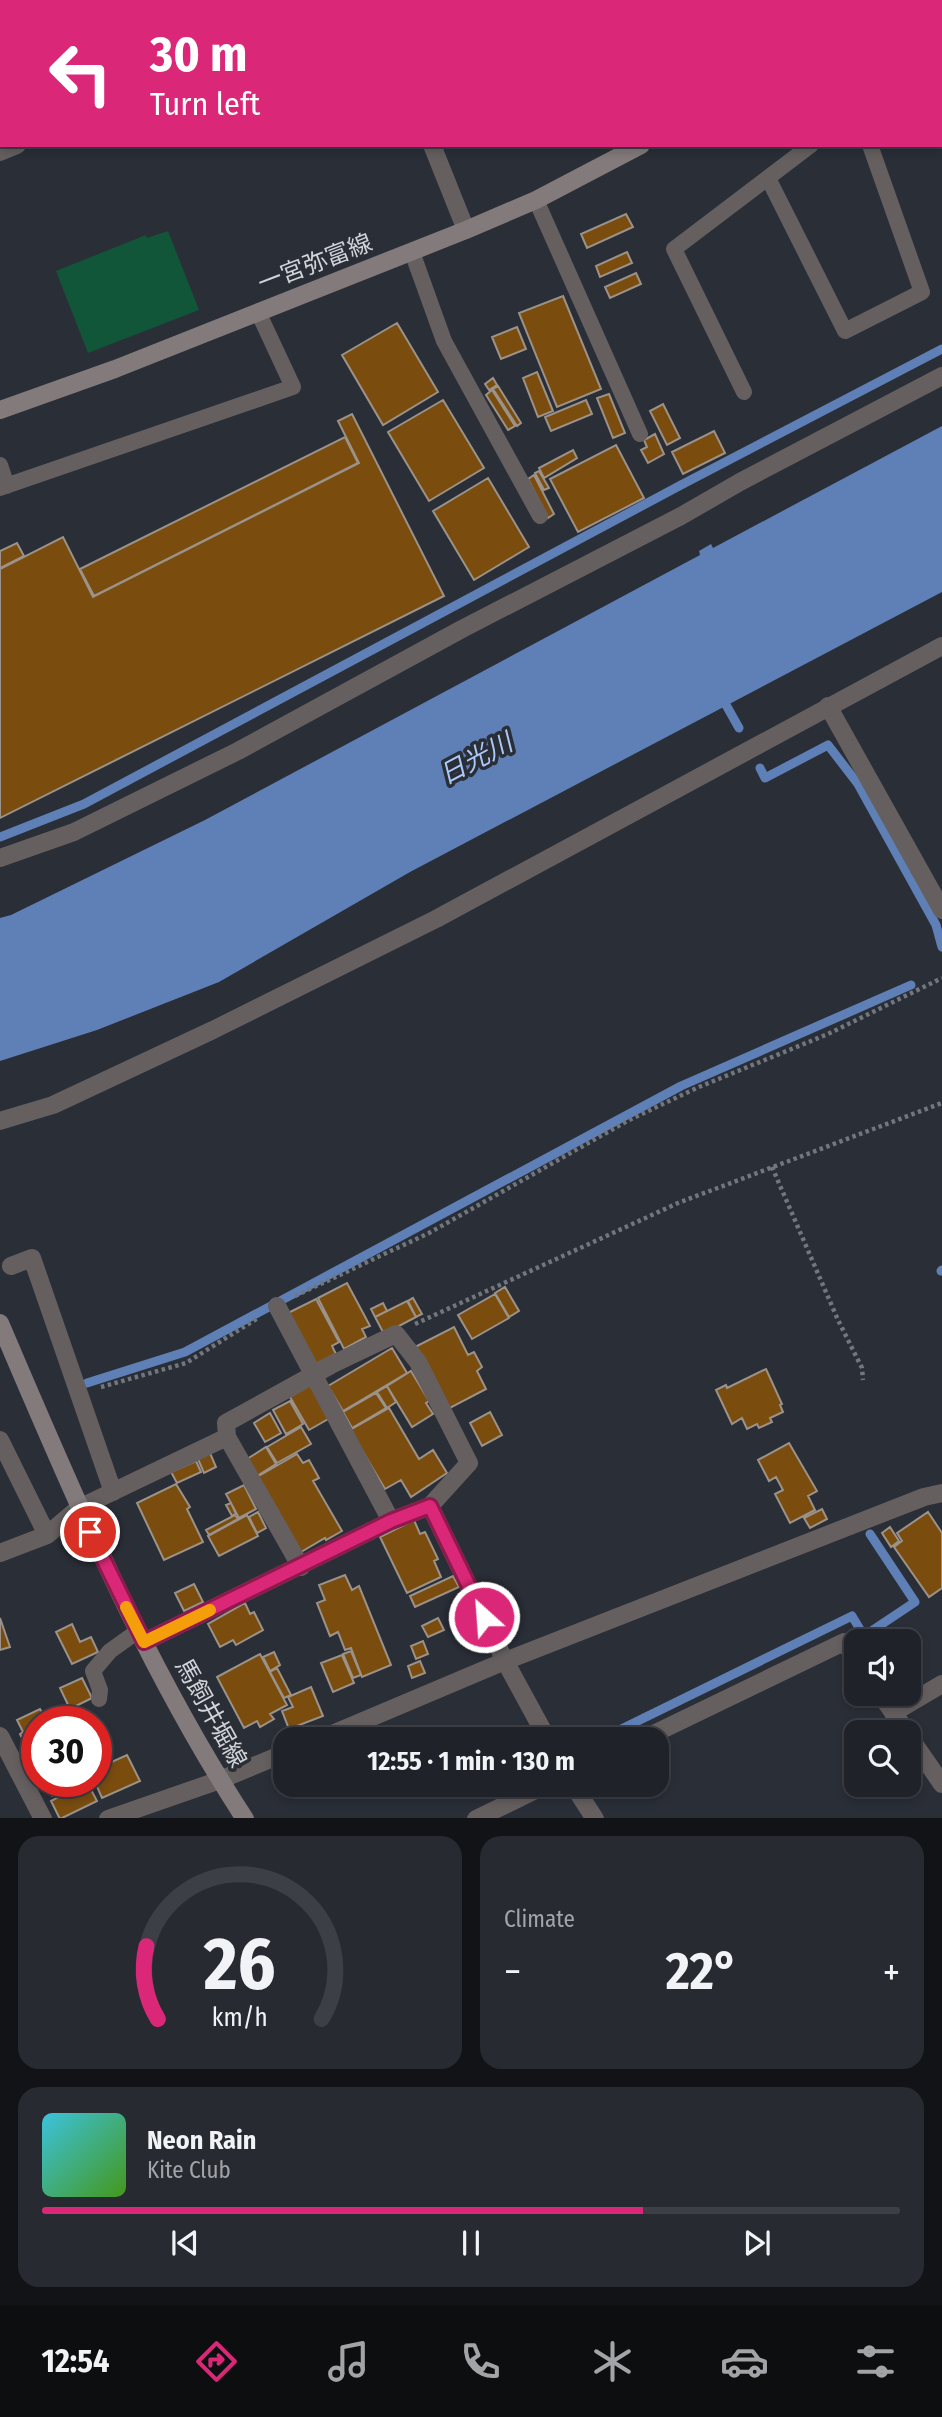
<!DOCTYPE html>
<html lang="en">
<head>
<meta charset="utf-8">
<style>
  :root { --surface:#202229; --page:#282a31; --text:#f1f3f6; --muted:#a2a4a8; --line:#3d3f46; --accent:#db2777 }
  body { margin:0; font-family:"Fira Sans Condensed","Noto Sans JP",sans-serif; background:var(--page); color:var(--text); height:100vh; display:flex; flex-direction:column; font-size:26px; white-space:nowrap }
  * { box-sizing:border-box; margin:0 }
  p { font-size:23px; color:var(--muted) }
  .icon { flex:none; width:38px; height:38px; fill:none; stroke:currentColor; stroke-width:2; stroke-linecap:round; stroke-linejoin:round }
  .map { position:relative; height:1818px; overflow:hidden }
  .sheet { display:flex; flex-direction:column; gap:18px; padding:18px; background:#121317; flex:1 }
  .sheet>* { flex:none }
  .guide { position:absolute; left:0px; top:0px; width:943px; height:147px; box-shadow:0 4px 10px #0003,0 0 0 2px var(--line); background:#db2777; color:#fff; overflow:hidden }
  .fabs { position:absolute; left:844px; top:1629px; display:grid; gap:14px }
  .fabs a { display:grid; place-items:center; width:77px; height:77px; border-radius:14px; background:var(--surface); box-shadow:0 4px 10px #0003,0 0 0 2px var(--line); font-size:35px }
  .speed { position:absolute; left:21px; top:1706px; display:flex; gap:14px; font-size:35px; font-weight:700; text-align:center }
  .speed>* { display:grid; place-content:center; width:91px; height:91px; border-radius:50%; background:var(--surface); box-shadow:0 4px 10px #0003,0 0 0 2px var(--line); line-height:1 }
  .speed .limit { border:10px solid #d22; background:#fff; color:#111 }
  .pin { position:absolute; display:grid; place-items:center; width:60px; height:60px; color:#fff; margin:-30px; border:4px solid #fff; border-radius:50%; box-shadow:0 2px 7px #0007 }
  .me { position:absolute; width:77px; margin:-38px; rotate:334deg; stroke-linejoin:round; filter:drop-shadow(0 0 5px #0008) }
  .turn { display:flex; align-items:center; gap:24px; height:147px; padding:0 35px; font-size:32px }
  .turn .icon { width:91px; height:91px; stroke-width:2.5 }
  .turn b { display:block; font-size:49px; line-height:60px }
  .big { font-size:52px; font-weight:700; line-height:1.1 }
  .sheet .widget { flex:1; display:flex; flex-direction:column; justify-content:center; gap:10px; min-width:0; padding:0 24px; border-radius:21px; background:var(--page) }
  .sheet .dial { align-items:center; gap:0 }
  .dial svg { height:182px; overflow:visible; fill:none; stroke:var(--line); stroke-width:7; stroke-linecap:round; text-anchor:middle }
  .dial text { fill:var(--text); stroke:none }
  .song { display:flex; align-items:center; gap:21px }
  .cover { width:84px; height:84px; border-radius:10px; background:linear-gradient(135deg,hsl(190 70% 55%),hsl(100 70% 35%)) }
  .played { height:7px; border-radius:4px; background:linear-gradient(90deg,var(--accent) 70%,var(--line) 70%) }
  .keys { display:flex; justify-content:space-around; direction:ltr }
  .heat { display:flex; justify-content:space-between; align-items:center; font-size:38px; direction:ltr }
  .sheet .tiles { flex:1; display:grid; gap:18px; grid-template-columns:1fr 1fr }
  .widget:last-child { grid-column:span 2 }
  .trip { position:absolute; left:273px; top:1727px; width:396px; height:70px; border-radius:21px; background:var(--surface); box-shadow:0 4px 10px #0003,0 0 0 2px var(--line); font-weight:700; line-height:70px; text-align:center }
  .menu { display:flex; height:112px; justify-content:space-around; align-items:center; background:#0d0e10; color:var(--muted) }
  .menu .icon { width:49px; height:49px }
  .menu .current { color:var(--accent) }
  .menu b { font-size:32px; color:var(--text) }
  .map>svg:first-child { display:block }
</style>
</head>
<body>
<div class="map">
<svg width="942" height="1819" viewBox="0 0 942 1819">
  <rect width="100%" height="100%" fill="#2a2e37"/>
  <path fill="#125639" d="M168,231L199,310L88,353L56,271L146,235L147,238Z"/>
  <path fill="#5f7fb7" d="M942,426V592L410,872L219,982L97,1030L0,1061V918L11,915L205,820L700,555L699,551L711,544L713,548Z"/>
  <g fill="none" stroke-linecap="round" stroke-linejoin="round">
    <path stroke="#5f7fb7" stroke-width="9" d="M333,2L338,0
      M0,134L2,133
      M721,696L739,728
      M760,768L765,778L828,745L858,784L936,925L942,947
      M0,837L84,804L681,485L942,349
      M941,1271L942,1270
      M87,1383L185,1352L681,1086L911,985
      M599,1740L852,1616L864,1636L915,1602L870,1534"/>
  </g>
  <path fill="#7a4d0f" stroke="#9b9289" stroke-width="2" d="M626,214L633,227L587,248L581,234Z
    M627,252L632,263L600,277L596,266Z
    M636,273L641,284L610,298L605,287Z
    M563,296L601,389L557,407L519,313Z
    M397,323L438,392L383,425L342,355Z
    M517,327L526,349L501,359L492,337Z
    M537,372L553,411L538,417L523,378Z
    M493,378L497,385L489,390L485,384Z
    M498,386L521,423L517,426L493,389Z
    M492,390L515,426L508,430L486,395Z
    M609,394L625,433L613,438L597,398Z
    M443,400L484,468L429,501L388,432Z
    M586,400L592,414L551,431L545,417Z
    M663,404L680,438L667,445L650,411Z
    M352,414L444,596L0,818V569L63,537L93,597L359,463L338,421Z
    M714,431L725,453L683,474L672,452Z
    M655,434L664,454L648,463L641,450L647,447L644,440Z
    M345,437L358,463L94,596L80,569Z
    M616,445L644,498L578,532L550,479Z
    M573,450L577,458L544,478L539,468Z
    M539,471L549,488L544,490L535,473Z
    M534,475L554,514L548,518L528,479Z
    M488,478L529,547L474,580L433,511Z
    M17,543L24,556L0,568V551Z
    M347,1283L370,1326L362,1329L366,1337L344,1349L318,1298Z
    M505,1287L519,1311L509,1317L495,1293Z
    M495,1294L509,1318L472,1339L458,1315Z
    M413,1298L422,1314L416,1317L408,1301Z
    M316,1299L339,1342L332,1346L336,1354L314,1365L286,1314Z
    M407,1301L416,1317L384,1334L375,1317Z
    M383,1303L387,1311L375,1317L371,1309Z
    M454,1327L468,1355L474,1352L482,1367L477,1371L486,1389L448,1409L415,1347Z
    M392,1348L407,1373L343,1411L328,1386Z
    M766,1369L782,1404L780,1405L783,1412L770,1418L772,1422L759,1428L757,1424L747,1429L742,1418L732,1424L716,1390L726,1385L727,1388Z
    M411,1371L429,1401L426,1403L433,1414L412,1427L387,1386Z
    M310,1385L330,1418L309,1430L290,1397Z
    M387,1386L396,1402L387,1408L377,1392Z
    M376,1393L386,1408L352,1428L343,1412Z
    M290,1401L303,1424L286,1434L273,1410Z
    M389,1408L419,1459L433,1450L447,1473L411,1497L401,1480L385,1489L350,1430Z
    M490,1412L502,1435L482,1446L470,1423Z
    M270,1413L281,1433L265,1442L254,1423Z
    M301,1427L311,1444L277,1463L267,1447Z
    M789,1443L817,1491L808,1496L815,1510L790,1523L775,1494L783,1490L776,1477L769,1481L758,1460Z
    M266,1447L276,1464L257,1476L247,1459Z
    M210,1453L216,1467L204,1473L198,1459Z
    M297,1454L303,1463L309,1460L319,1478L313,1481L342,1531L326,1540L325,1538L301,1552L257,1477Z
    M196,1461L201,1472L177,1483L171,1472Z
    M176,1484L190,1507L187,1509L203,1542L164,1560L137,1503Z
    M244,1485L256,1509L239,1518L226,1494Z
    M231,1503L236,1514L232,1516L226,1505Z
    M822,1509L827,1519L810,1528L804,1518Z
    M258,1512L266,1528L257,1533L249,1517Z
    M928,1512L942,1533V1588L929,1597L894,1547L902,1541L897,1533Z
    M235,1515L238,1519L209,1535L206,1530Z
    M247,1515L258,1536L219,1556L208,1536Z
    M414,1520L420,1534L425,1532L438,1559L434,1561L441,1577L407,1593L380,1537Z
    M890,1527L899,1541L891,1547L882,1533Z
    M345,1575L352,1590L359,1586L391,1665L362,1677L351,1648L345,1650L338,1632L330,1636L317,1603L325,1600L319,1585Z
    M453,1576L459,1587L415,1607L410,1596Z
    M194,1584L203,1602L184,1611L175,1593Z
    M245,1603L250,1614L254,1612L263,1630L236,1645L233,1640L220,1647L208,1624Z
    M0,1618L10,1647L0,1650Z
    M438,1618L444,1630L428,1637L422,1626Z
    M72,1624L80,1642L91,1637L98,1652L72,1664L56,1632Z
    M423,1641L428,1654L416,1659L411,1646Z
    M351,1651L361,1675L353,1678L343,1654Z
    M274,1652L280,1665L270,1671L263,1657Z
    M260,1654L287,1705L270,1714L274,1719L260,1727L257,1721L244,1728L217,1677Z
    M342,1655L354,1683L333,1692L321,1663Z
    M420,1661L425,1673L412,1678L408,1666Z
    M277,1668L291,1695L284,1698L270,1672Z
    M82,1678L92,1698L70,1709L60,1688Z
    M311,1687L323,1716L289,1729L282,1711L293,1707L288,1697Z
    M40,1709L46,1720L59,1714L63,1722H37V1767L20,1734L23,1732L17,1720Z
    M127,1755L140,1781L102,1798L95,1782L96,1769Z
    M44,1782H81L52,1796Z
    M87,1782L97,1801L60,1819L51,1801Z"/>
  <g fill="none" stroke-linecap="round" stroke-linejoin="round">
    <path stroke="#72767d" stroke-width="4.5" stroke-dasharray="3.5 3.5" stroke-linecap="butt" d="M772,1167L838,1320L862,1368L863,1380
      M295,1296L429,1233L629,1120L699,1087L828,1034L942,978
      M415,1324L678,1203L942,1103
      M101,1387L186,1363L258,1318"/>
    <path stroke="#655f60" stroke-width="16" d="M768,178L845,331L922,292L870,145
      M536,200L640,434
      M412,252L444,341L540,516
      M744,392L674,249L811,145
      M0,465L7,486
      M0,488L293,387L258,312
      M99,1699L100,1690L93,1671L110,1651L138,1631"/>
    <path stroke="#655f60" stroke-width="18" d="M383,2L388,0
      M432,145L466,230
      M0,152L17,145
      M828,706L942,910
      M0,858L74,832L238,751L462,629L681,516L740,482L942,376
      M0,1121L53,1105L213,1030L436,919L942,646
      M11,1266L32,1258L113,1492
      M277,1306L391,1521
      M0,1440L47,1535
      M430,1506L505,1661L548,1740
      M0,1553L47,1535L79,1508L227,1437
      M144,1642L391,1521L430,1506L469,1463L418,1362L396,1334L331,1365L226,1423L227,1437L301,1567
      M880,1694L907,1732
      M893,1713L942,1684
      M908,1735L942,1784
      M0,1736L43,1819
      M318,1740L505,1661L924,1497L942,1493
      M641,1740L844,1642L856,1659
      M573,1785L595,1819
      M108,1819L220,1780L285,1753
      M476,1819L546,1785"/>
    <path stroke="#837a7c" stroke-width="18" d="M915,2L919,0
      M0,410L115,369L466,230L536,200L641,145
      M0,1323C72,1492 144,1664 245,1819"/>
  </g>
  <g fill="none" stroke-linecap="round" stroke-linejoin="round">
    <g stroke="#8e194d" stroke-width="18">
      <path id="route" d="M90,1532L144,1642L391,1521L430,1506L484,1617"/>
    </g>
    <use href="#route" stroke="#db2777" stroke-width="12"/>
    <path stroke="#f59e0b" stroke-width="12" d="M126,1607L144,1642L210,1610"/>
  </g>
  <g text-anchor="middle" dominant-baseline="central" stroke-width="7" stroke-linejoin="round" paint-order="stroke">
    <g font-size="24" fill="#d0d3d9" stroke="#2a2e37">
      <text transform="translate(315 263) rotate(-21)">一宮弥富線</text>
      <text transform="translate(211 1713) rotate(61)">馬飼井堀線</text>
    </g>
    <g font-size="26" font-style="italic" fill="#acc8f7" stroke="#2a2e37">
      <text transform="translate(476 759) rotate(-28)">日光川</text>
    </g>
  </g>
</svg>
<div class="fabs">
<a><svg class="icon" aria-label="sound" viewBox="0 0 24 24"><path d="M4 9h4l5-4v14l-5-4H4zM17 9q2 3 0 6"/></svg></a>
<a><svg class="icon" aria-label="search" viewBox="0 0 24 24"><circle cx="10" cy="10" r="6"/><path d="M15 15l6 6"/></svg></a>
</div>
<div class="speed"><div class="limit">30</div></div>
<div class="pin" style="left:90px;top:1532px;background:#d93025"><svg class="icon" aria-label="arrive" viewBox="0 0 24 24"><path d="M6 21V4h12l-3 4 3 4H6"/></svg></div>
<svg class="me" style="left:484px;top:1617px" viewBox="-20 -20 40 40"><circle r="17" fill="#db2777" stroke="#fff" stroke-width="3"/><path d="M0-11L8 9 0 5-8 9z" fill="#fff"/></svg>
<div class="trip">12:55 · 1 min · 130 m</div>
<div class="guide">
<div class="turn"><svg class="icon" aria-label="left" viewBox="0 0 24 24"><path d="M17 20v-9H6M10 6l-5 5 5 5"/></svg><div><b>30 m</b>Turn left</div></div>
</div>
</div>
<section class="sheet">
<div class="tiles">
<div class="widget dial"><svg viewBox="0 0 100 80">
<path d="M14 69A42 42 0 1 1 86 69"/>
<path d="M14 69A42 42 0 0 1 9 37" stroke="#db2777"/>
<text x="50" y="56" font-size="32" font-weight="700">26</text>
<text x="50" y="72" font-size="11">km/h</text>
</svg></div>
<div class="widget"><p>Climate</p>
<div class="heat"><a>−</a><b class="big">22°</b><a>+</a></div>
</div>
<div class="widget">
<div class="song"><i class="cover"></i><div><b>Neon Rain</b><p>Kite Club</p></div></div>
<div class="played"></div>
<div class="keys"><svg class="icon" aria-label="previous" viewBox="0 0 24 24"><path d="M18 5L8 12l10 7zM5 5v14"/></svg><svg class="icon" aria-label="pause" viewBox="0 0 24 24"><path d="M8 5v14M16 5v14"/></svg><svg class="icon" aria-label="next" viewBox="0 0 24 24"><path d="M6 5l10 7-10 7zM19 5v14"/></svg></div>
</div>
</div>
</section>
<nav class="menu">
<b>12:54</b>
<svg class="icon current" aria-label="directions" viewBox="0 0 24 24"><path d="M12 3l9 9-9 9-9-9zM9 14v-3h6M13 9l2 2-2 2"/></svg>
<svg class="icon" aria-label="music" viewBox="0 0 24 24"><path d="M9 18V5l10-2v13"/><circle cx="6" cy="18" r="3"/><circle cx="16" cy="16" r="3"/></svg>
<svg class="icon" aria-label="phone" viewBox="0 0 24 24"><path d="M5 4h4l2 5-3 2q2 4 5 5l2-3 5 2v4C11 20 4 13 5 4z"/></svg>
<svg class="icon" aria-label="climate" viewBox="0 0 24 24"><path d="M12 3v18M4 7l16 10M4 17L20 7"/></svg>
<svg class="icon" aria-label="car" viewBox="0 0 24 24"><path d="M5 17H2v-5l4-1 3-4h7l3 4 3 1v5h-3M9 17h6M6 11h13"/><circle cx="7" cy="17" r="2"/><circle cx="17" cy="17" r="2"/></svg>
<svg class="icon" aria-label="filters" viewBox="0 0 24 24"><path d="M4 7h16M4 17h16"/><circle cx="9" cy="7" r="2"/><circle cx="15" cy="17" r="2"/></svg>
</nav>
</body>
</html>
